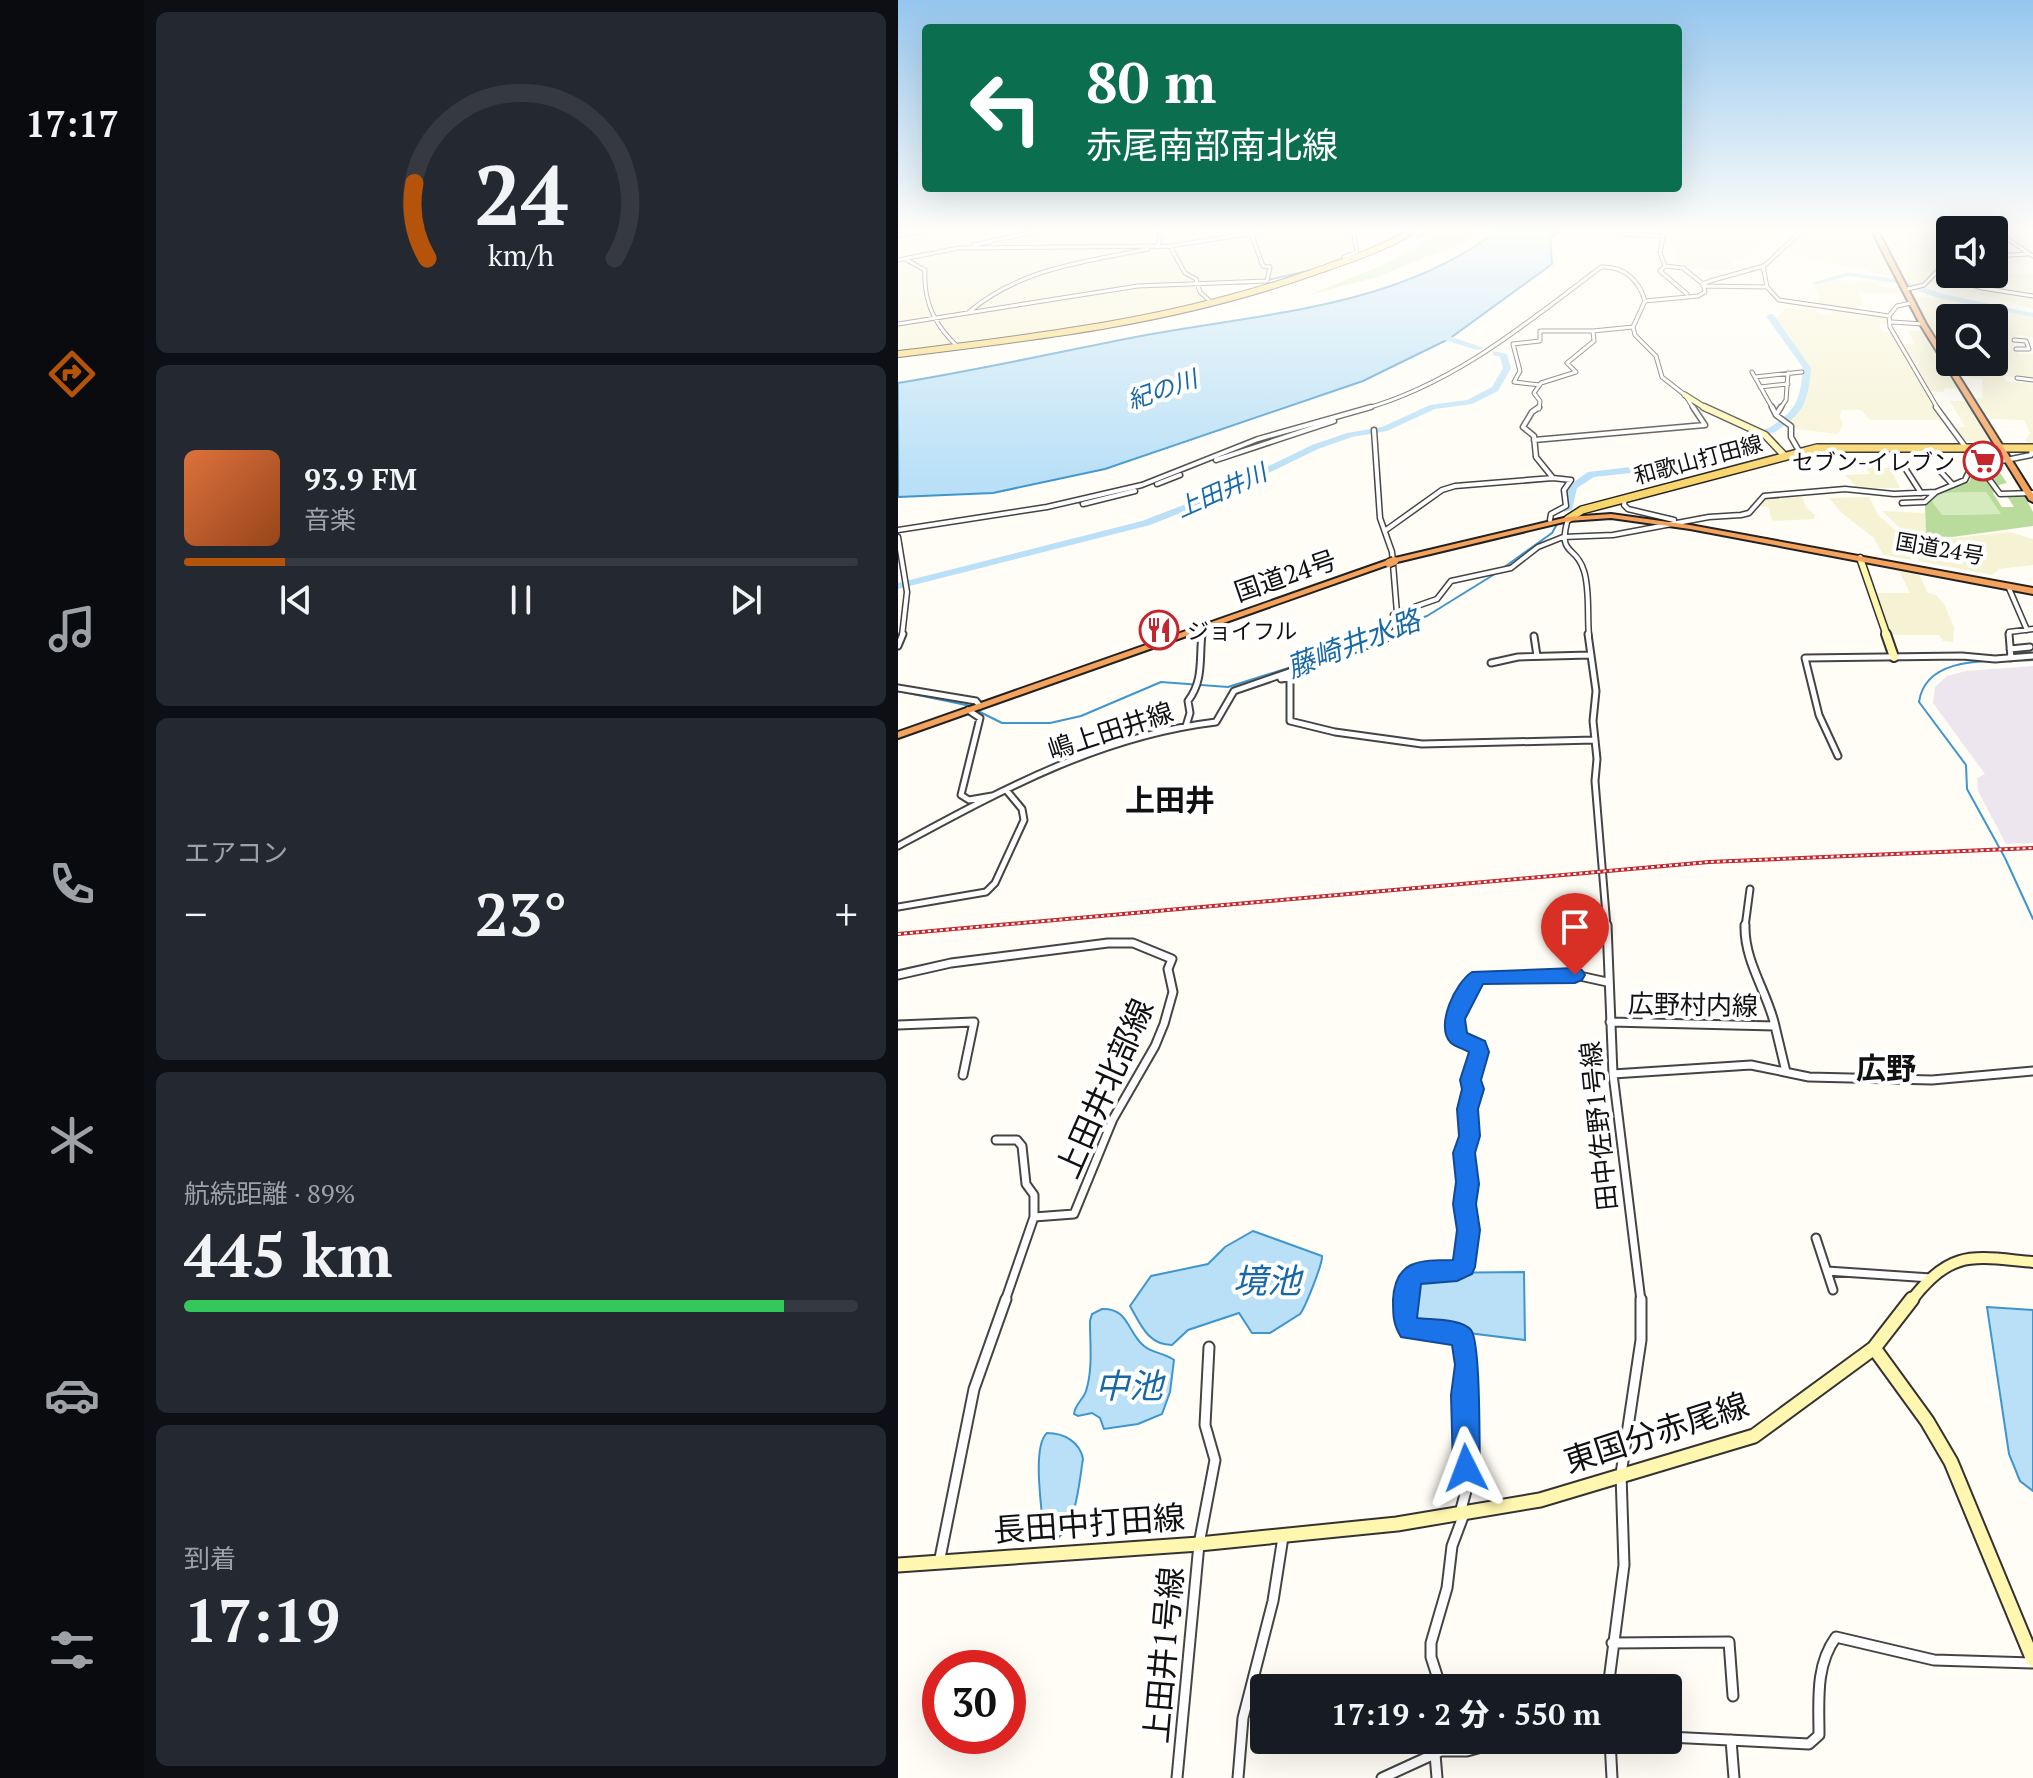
<!DOCTYPE html>
<html lang="ja">
<head>
<meta charset="utf-8">
<style>
  :root { --surface:#171b24; --page:#242831; --text:#f1f3f6; --muted:#9ea1a6; --line:#363941; --accent:#b45309 }
  body { margin:0; font-family:"PT Serif","Noto Sans JP",serif; background:var(--page); color:var(--text); height:100vh; display:flex; flex-direction:column; font-size:30px; white-space:nowrap }
  * { box-sizing:border-box; margin:0 }
  p { font-size:26px; color:var(--muted) }
  .icon { flex:none; width:44px; height:44px; fill:none; stroke:currentColor; stroke-width:2; stroke-linecap:round; stroke-linejoin:round }
  .map { position:relative; flex:1; overflow:hidden }
  .side { display:flex; flex-direction:column; gap:12px; padding:12px; background:#0d0f14; width:754px }
  .side>* { flex:none }
  .banner { position:absolute; left:24px; top:24px; width:760px; height:168px; border-radius:8px; box-shadow:0 8px 32px #0002; background:#0b6e4f; color:#fff; overflow:hidden }
  .buttons { position:absolute; left:1038px; top:216px; display:grid; gap:16px }
  .buttons a { display:grid; place-items:center; width:72px; height:72px; border-radius:8px; background:var(--surface); box-shadow:0 8px 32px #0002; font-size:40px }
  .speed { position:absolute; left:24px; top:1650px; display:flex; gap:16px; font-size:40px; font-weight:700; text-align:center }
  .speed>* { display:grid; place-content:center; width:104px; height:104px; border-radius:50%; background:var(--surface); box-shadow:0 8px 32px #0002; line-height:1 }
  .speed .limit { border:12px solid #d22; background:#fff; color:#111 }
  .pin { position:absolute; display:grid; place-items:center; width:68px; height:68px; color:#fff; margin:-82px -34px; border-radius:50% 50% 50% 0; rotate:-45deg; box-shadow:0 0 8px #0007 }
  .pin .icon { rotate:45deg }
  .me { position:absolute; width:88px; margin:-44px; rotate:357deg; stroke-linejoin:round; filter:drop-shadow(0 0 6px #0008) }
  .turn { display:flex; align-items:center; gap:28px; height:168px; padding:0 32px; font-size:36px }
  .turn .icon { width:104px; height:104px; stroke-width:2.5 }
  .turn b { display:block; font-size:56px; line-height:68px }
  .big { font-size:60px; font-weight:800; line-height:1.1 }
  .side .widget { flex:1; display:flex; flex-direction:column; justify-content:center; gap:12px; min-width:0; padding:0 28px; border-radius:12px; background:var(--page) }
  .side .dial { align-items:center; gap:0 }
  .dial svg { height:208px; overflow:visible; fill:none; stroke:var(--line); stroke-width:7; stroke-linecap:round; text-anchor:middle }
  .dial text { fill:var(--text); stroke:none }
  .song { display:flex; align-items:center; gap:24px }
  .cover { width:96px; height:96px; border-radius:12px; background:linear-gradient(135deg,hsl(20 70% 55%),hsl(20 70% 35%)) }
  .played { height:8px; border-radius:4px; background:linear-gradient(90deg,var(--accent) 15%,var(--line) 15%) }
  .keys { display:flex; justify-content:space-around; direction:ltr }
  .heat { display:flex; justify-content:space-between; align-items:center; font-size:44px; direction:ltr }
  .charge { height:12px; border-radius:6px; background:linear-gradient(90deg,#34c759 89%,var(--line) 0) }
  .trip { position:absolute; left:352px; top:1674px; width:432px; height:80px; border-radius:8px; background:var(--surface); box-shadow:0 8px 32px #0002; font-weight:800; line-height:80px; text-align:center }
  main { display:flex; flex:1; min-height:0 }
  .dock { display:flex; flex-direction:column; width:144px; justify-content:space-around; align-items:center; background:#090b0e; color:var(--muted) }
  .dock .icon { width:56px; height:56px }
  .dock .active { color:var(--accent) }
  .dock b { font-size:36px; color:var(--text) }
  .map>svg:first-child { display:block }
</style>
</head>
<body>
<main>
<nav class="dock">
<b>17:17</b>
<svg class="icon active" aria-label="directions" viewBox="0 0 24 24"><path d="M12 3l9 9-9 9-9-9zM9 14v-3h6M13 9l2 2-2 2"/></svg>
<svg class="icon" aria-label="music" viewBox="0 0 24 24"><path d="M9 18V5l10-2v13"/><circle cx="6" cy="18" r="3"/><circle cx="16" cy="16" r="3"/></svg>
<svg class="icon" aria-label="phone" viewBox="0 0 24 24"><path d="M5 4h4l2 5-3 2q2 4 5 5l2-3 5 2v4C11 20 4 13 5 4z"/></svg>
<svg class="icon" aria-label="climate" viewBox="0 0 24 24"><path d="M12 3v18M4 7l16 10M4 17L20 7"/></svg>
<svg class="icon" aria-label="car" viewBox="0 0 24 24"><path d="M5 17H2v-5l4-1 3-4h7l3 4 3 1v5h-3M9 17h6M6 11h13"/><circle cx="7" cy="17" r="2"/><circle cx="17" cy="17" r="2"/></svg>
<svg class="icon" aria-label="filters" viewBox="0 0 24 24"><path d="M4 7h16M4 17h16"/><circle cx="9" cy="7" r="2"/><circle cx="15" cy="17" r="2"/></svg>
</nav>
<section class="side">
<div class="widget dial"><svg viewBox="0 0 100 80">
<path d="M14 69A42 42 0 1 1 86 69"/>
<path d="M14 69A42 42 0 0 1 9 40" stroke="#b45309"/>
<text x="50" y="56" font-size="32" font-weight="700">24</text>
<text x="50" y="72" font-size="11">km/h</text>
</svg></div>
<div class="widget">
<div class="song"><i class="cover"></i><div><b>93.9 FM</b><p>音楽</p></div></div>
<div class="played"></div>
<div class="keys"><svg class="icon" aria-label="previous" viewBox="0 0 24 24"><path d="M18 5L8 12l10 7zM5 5v14"/></svg><svg class="icon" aria-label="pause" viewBox="0 0 24 24"><path d="M8 5v14M16 5v14"/></svg><svg class="icon" aria-label="next" viewBox="0 0 24 24"><path d="M6 5l10 7-10 7zM19 5v14"/></svg></div>
</div>
<div class="widget"><p>エアコン</p>
<div class="heat"><a>−</a><b class="big">23°</b><a>+</a></div>
</div>
<div class="widget"><p>航続距離 · 89%</p><b class="big">445 km</b><div class="charge"></div></div>
<div class="widget"><p>到着</p><b class="big">17:19</b></div>
</section>
<div class="map">
<svg width="1135" height="1778" viewBox="0 0 1135 1778">
  <rect width="100%" height="100%" fill="#fffdf5"/>
  <path fill="#eee6ef" d="M1135,666V843L1108,844L1080,791L1079,778L1087,774L1035,703L1037,687L1049,676L1068,671Z"/>
  <path fill="#f6f3d4" d="M37,231H132L7,258L0,255V236Z
    M143,231H261L259,245L63,248Z
    M265,231H363L352,234L362,267L370,268L368,280L301,283L288,273L273,246L263,245Z
    M373,231H452L457,252L407,271L371,279L374,267L366,265L355,233Z
    M769,231H876L873,236L891,240L886,244L864,240L859,245L864,247L846,259H831L833,264L851,267L821,271L798,268L794,275L788,263H780L778,244H766Z
    M906,231H972L996,279L960,268L894,256L899,250L887,248Z
    M981,231H1045L1052,240V257L1021,286L1009,282Z
    M270,246L284,274L298,283L226,286L73,311L115,282L171,265Z
    M256,247L169,263L116,279L69,311L39,316L28,291L31,274L29,269L9,259L59,249Z
    M6,260L24,269L26,276L22,292L36,317L0,323V261Z
    M1096,272L1135,274V309L1032,281L1040,275L1052,277L1054,274H1096Z
    M937,280L987,282L978,286L1001,289L1003,294L964,293L959,287L965,306H959L960,310L920,303L921,296L915,287Z
    M270,285L297,286L299,292L309,302L248,318L62,344L44,330L41,319Z
    M1014,297L1067,300L1135,317V338L1121,335L1113,338L1120,354H1135V379L1105,376L1108,381L1135,384V446L1127,440L1132,433L1126,420L1092,419L1077,398H1084L1085,379L1063,376L1055,362H1096V318H1052V358Z
    M903,304L918,305L921,314L934,315V307L991,319L988,324H981L984,332H992L1045,420H972L963,410H944L941,416L945,424L940,434L898,429L891,422L908,400L911,368L886,328L876,320L888,308L905,310Z
    M35,320L38,331L55,345L0,352V326Z
    M1010,331H1025L1062,389L1047,388L1046,392L1031,391L1002,344H1017Z
    M1052,401H1069L1092,441H1065L1056,428L1067,427Z
    M968,467L992,468L1002,488H960L947,475L972,474Z
    M904,497L908,507L917,515L916,519L874,521L870,507L860,506L867,498Z
    M971,497L980,515L1005,537L1014,560L985,555L976,538L945,514L931,498Z
    M984,511L1027,513L1028,537L1056,538L1112,532L1135,539V565L1101,569L1094,575L1021,561L1008,534Z
    M1001,571L1021,574L1030,593L1038,595L1046,604L1056,627L1055,642L1045,641L1041,635H992L977,593H1012Z"/>
  <path fill="#d5ebbd" d="M543,231H584L572,240L478,277L411,295L491,262Z
    M1088,492L1104,514L1043,515L1033,500L1041,493Z"/>
  <path fill="#b9dc9c" d="M1087,466L1100,470L1109,483L1101,485L1095,493L1104,507H1116L1109,496L1126,495L1135,512V526L1054,537L1028,536L1027,505L1033,500L1044,515L1103,514L1088,492L1041,493L1071,482L1077,467Z"/>
  <path fill="#b9e0f7" stroke="#3f96cf" stroke-width="2" d="M599,231H663L652,237L654,264L551,339L465,381L207,469L95,493L0,497V383C74,371 148,355 222,340C348,314 493,312 599,231Z
    M355,1231L424,1256C425,1263 407,1308 402,1314L372,1333H354L341,1313L290,1330L274,1345C250,1345 243,1325 232,1306L253,1276L310,1264L327,1247Z
    M626,1272L627,1340L514,1326L510,1323L513,1281L525,1273Z
    M1089,1307L1135,1310V1491L1122,1481L1111,1454Z
    M204,1309C231,1308 229,1332 246,1346C254,1353 267,1353 276,1360L272,1392L264,1414L240,1424L206,1429L202,1418L194,1413L180,1416L176,1414C177,1404 185,1400 188,1391C195,1369 192,1344 192,1321L194,1314Z
    M149,1433C166,1433 182,1442 185,1459C181,1481 178,1541 149,1541L146,1537C145,1515 133,1447 149,1433Z"/>
  <g fill="none" stroke-linecap="round" stroke-linejoin="round">
    <path stroke="#3f96cf" stroke-width="2" d="M520,238L530,231
      M370,280L405,272
      M338,284L352,283
      M605,568L654,533L658,526
      M492,633L499,626L529,616L600,572
      M1135,660C1097,662 1028,653 1021,702L1068,765L1069,789L1107,858L1135,919
      M0,691L73,706
      M78,710L104,723H152L183,716L263,682L330,687L472,642"/>
    <path fill="#b9e0f7" fill-rule="evenodd" d="M0,231H17L0,235Z
      M950,272L997,279L1001,281L997,283L950,276L918,285L914,283Z
      M1007,281L1045,294L1135,313V317L1040,298L1004,285V281Z
      M872,314H875L913,368C910,402 907,412 877,432L759,470L696,477L679,488L674,510L666,512L669,487L690,472L758,464L871,428C899,410 902,400 905,368L868,316Z
      M533,332H539L586,348L579,350L533,336Z
      M595,351L609,354L613,368L600,391L574,404L537,409L489,431L454,437L420,449L315,500L252,525L0,589V583L244,521L309,496L414,445L449,433L484,427L532,405L569,400L594,387L605,368L602,357L595,355Z"/>
    <g stroke="#444" stroke-width="5">
      <path id="street-far4" d="M766,231L762,253L767,266L762,271L789,294
        M1047,231L1052,237
        M1097,231L1135,256
        M723,234L766,236
        M0,235L27,231
        M76,245L139,231
        M272,246L287,273L298,279L302,292L314,303L310,304
        M260,247L263,231
        M59,248L272,246L368,231
        M1096,256L1130,254
        M7,259L27,270C25,302 37,326 60,347
        M448,259L446,257L459,252L455,231
        M0,260L61,248
        M767,266L785,268L805,284
        M865,266L869,287L881,300L991,316
        M1039,274L1084,288L1135,296
        M805,286L869,287
        M1006,290L1026,285L1052,258
        M71,312C123,268 186,262 250,249
        M991,316L992,327L1040,409
        M991,316L999,306L1013,303
        M994,322L1025,324
        M0,324L240,286L369,281L372,267L365,266L353,233
        M735,327L737,335L758,356L764,377L787,395L796,409
        M1116,340L1128,341L1131,349
        M1118,349H1131
        M854,372L875,409
        M857,377L904,372
        M1119,378L1135,380
        M642,385L616,382L622,371L615,344L642,341V331H695
        M862,387L890,384
        M466,409C556,384 629,323 703,267C726,266 741,280 747,301
        M641,409L642,401L636,393L643,383L678,372L669,363L696,341L695,331L735,327L747,301L800,296L807,292L805,284L812,281L866,266L904,231
        M882,409L888,400L890,373"/>
    </g>
    <g stroke="#444" stroke-width="7">
      <path id="street-far3" d="M641,407L634,412L625,427L636,436L638,457L655,478L673,480L666,490L668,506L653,514L652,520
        M874,407L878,415L893,426V437L901,451
        M1038,407L1102,494L1135,493
        M878,415L883,407
        M476,430L482,518L494,552L499,613L539,599L553,581L613,568L640,547L665,537L715,535L811,517L843,515L851,513L866,496L947,489L996,494L1038,492L1067,480L1073,467L1133,455L1134,448
        M636,440L807,425L795,407
        M318,460L436,421
        M1007,468L1023,493
        M1043,472L1055,485
        M259,484L282,475
        M727,498L726,505L730,509L776,520
        M1004,503L1027,502L1038,492
        M185,504L237,491
        M670,519C659,557 678,544 686,571C692,590 689,616 691,636
        M0,530L149,507L244,485L360,439L473,407
        M488,530L544,490L557,486L655,478
        M0,537L9,592L4,636
        M1110,586L1129,630
        M304,636L306,627
        M490,636L498,630L495,615L499,613
        M1111,636V632L1135,629"/>
    </g>
    <g stroke="#444" stroke-width="9">
      <path id="street-far2" d="M690,634L698,691L695,721L699,759L697,781L709,927
        M1111,634L1113,658
        M636,636L639,656
        M0,646L5,634
        M1112,649L1132,647
        M593,663L620,657L692,655
        M383,679L392,677V721L437,732L524,744L697,740
        M0,688L78,701L82,706
        M70,710L82,718L63,795L71,800L94,796
        M288,726L292,713L290,701C306,680 301,659 304,634
        M940,756L921,715L907,658L1064,656L1097,659L1135,656
        M0,846C102,791 201,736 318,722L336,691L487,639L493,634
        M0,907L88,892L97,883L126,820L124,809L109,791
        M847,927L852,889"/>
    </g>
    <g stroke="#444" stroke-width="11">
      <path id="street-far1" d="M709,925L715,1074L743,1301
        M847,925C846,962 870,993 877,1026
        M0,975L53,963L210,943H235L274,959L270,969L275,992L266,1024L257,1046L215,1119L176,1214L136,1217L107,1301
        M744,998L749,1022
        M712,1022L877,1026L888,1072
        M0,1025L76,1022L65,1075
        M715,1074L853,1065L911,1077L1034,1080L1135,1071
        M98,1140H119L124,1146L128,1184L136,1195V1217
        M918,1238L935,1290
        M929,1271L1033,1278
        M506,1301C513,1256 537,1279 565,1267L571,1230L566,1153L571,1136L569,1109L580,1046L562,1039C548,1019 565,990 581,977L677,975L709,982"/>
    </g>
    <g stroke="#444" stroke-width="13">
      <path id="street" d="M506,1299V1315L512,1328L559,1334L566,1342L569,1365L566,1395L569,1487L562,1513
        M41,1563L76,1389L108,1299
        M714,1643L831,1642L835,1696
        M543,1688L533,1657V1643L549,1588L554,1546L566,1514
        M710,1688L726,1565L723,1474L743,1340V1299
        M770,1737L911,1744L921,1735C921,1701 917,1666 938,1637L1036,1660L1134,1663
        M639,1740L712,1747L754,1740
        M712,1740L714,1778
        M833,1740L836,1778
        M537,1754L539,1778
        M279,1778L301,1544L317,1460L307,1425L311,1347
        M340,1778L345,1718L375,1601L385,1537
        M484,1778L543,1751H569L609,1740"/>
    </g>
    <g stroke="#333" stroke-width="7">
      <path id="secondary-far4" d="M787,395L809,409"/>
    </g>
    <g stroke="#333" stroke-width="9">
      <path id="secondary-far3" d="M806,407L867,435L886,455
        M962,558L989,636"/>
    </g>
    <g stroke="#333" stroke-width="12">
      <path id="secondary-far2" d="M988,634L996,657"/>
    </g>
    <g stroke="#333" stroke-width="14">
      <path id="secondary-far1" d="M1013,1301C1053,1248 1076,1257 1135,1262"/>
    </g>
    <g stroke="#333" stroke-width="17">
      <path id="secondary" d="M976,1348L1029,1421L1053,1462L1135,1660
        M0,1565L301,1544L499,1524L642,1500L856,1436L976,1348L1014,1299"/>
    </g>
    <g stroke="#222" stroke-width="8">
      <path id="primary-far1" d="M0,354C141,337 278,321 413,273C447,261 483,250 514,231"/>
    </g>
    <g stroke="#222" stroke-width="10">
      <path id="primary" d="M670,519L684,510L919,448H1135"/>
    </g>
    <g stroke="#222" stroke-width="4">
      <path id="highway" d="M974,231H980L1028,324L1135,494V502L1131,500L1022,324Z
        M713,514L792,525L1135,588V594L792,529L713,518L670,521L495,563L0,738V732L493,559L670,517Z"/>
    </g>
    <use href="#street-far4" stroke="#fff" stroke-width="3"/>
    <use href="#street-far3" stroke="#fff" stroke-width="4"/>
    <use href="#street-far2" stroke="#fff" stroke-width="5"/>
    <use href="#street-far1" stroke="#fff" stroke-width="7"/>
    <use href="#street" stroke="#fff" stroke-width="9"/>
    <use href="#secondary-far4" stroke="#fff6b0" stroke-width="5"/>
    <use href="#secondary-far3" stroke="#fff6b0" stroke-width="6"/>
    <use href="#secondary-far2" stroke="#fff6b0" stroke-width="8"/>
    <use href="#secondary-far1" stroke="#fff6b0" stroke-width="10"/>
    <use href="#secondary" stroke="#fff6b0" stroke-width="13"/>
    <use href="#primary-far1" stroke="#f9d66b" stroke-width="6"/>
    <use href="#primary" stroke="#f9d66b" stroke-width="7"/>
    <use href="#highway" fill="#f5a25d" fill-rule="evenodd"/>
    <g stroke="#c4262e" stroke-width="4">
      <path id="rail" d="M0,934L811,862L1135,848"/>
    </g>
    <use href="#rail" stroke="#fff" stroke-width="2" stroke-dasharray="3" stroke-linecap="butt"/>
    <g stroke="#222" stroke-width="11" stroke-linecap="butt">
      <path id="highway-bridge" d="M491,563L496,561"/>
    </g>
    <use href="#highway-bridge" stroke="#f5a25d" stroke-width="8"/>
  </g>
  <linearGradient id="sky" x2="0" y2="1"><stop stop-color="#95c6ee"/><stop offset="0.48" stop-color="#fffefa"/><stop offset="1" stop-color="#fffefa" stop-opacity="0"/></linearGradient>
  <rect width="1135" height="480" fill="url(#sky)"/>
  <path fill="#1a73e8" stroke="#114b97" stroke-width="2" d="M677,968L684,970L687,975L684,980L677,983L585,984L567,1019L569,1033L587,1041L591,1052L583,1080L586,1089L580,1109L582,1136L577,1153L581,1184L578,1204L582,1230L577,1267L574,1274L559,1281L523,1284L519,1318C533,1320 563,1318 573,1330C583,1343 581,1445 582,1468L578,1478L568,1482L559,1478L555,1468L553,1395L557,1365L554,1345L503,1337C495,1324 495,1315 495,1300C497,1260 521,1260 555,1260L559,1230L555,1204L558,1182L555,1153L561,1136L559,1109L564,1089L562,1080L571,1052C566,1049 558,1047 553,1043C536,1026 558,982 574,972Z"/>
  <defs>
    <g id="supermarket-ring" transform="scale(2)"><circle r="9.5" fill="#fff" stroke="#c4262e" stroke-width="1.5"/><path d="M-6-5.5h2.5l.6 2H6L4.5 2H-2.5L-4.4-4H-6ZM-1.5 3.2a1.3 1.3 0 1 0 .1 0ZM3 3.2a1.3 1.3 0 1 0 .1 0Z" fill="#c4262e"/></g>
    <g id="restaurant-ring" transform="scale(2)"><circle r="9.5" fill="#fff" stroke="#c4262e" stroke-width="1.5"/><path d="M-5-6h1v4h1v-4h1v4h1v-4h1v5L-1.5 .5V6h-2V.5L-5-1ZM5-6V6H3V1.5H1.5Q1.5-4 5-6Z" fill="#c4262e"/></g>
  </defs>
  <g fill-rule="evenodd">
    <use href="#supermarket-ring" x="1085" y="461"/>
    <use href="#restaurant-ring" x="261" y="630"/>
  </g>
  <g text-anchor="middle" dominant-baseline="central" stroke-width="8" stroke-linejoin="round" paint-order="stroke">
    <g font-size="22" fill="#111" stroke="#fff">
      <text transform="translate(800 459) rotate(-15)">和歌山打田線</text>
      <text transform="translate(1042 548) rotate(10)">国道24号</text>
    </g>
    <g font-size="22" fill="#111" stroke="#fff" text-anchor="end">
      <text x="1057" y="461">セブン-イレブン</text>
      <text x="289" y="630" text-anchor="start">ジョイフル</text>
    </g>
    <g font-size="24" font-style="italic" fill="#1768a6" stroke="#fff">
      <text transform="translate(264 389) rotate(-19)">紀の川</text>
      <text transform="translate(323 490) rotate(-24)">上田井川</text>
    </g>
    <g font-size="26" fill="#111" stroke="#fff">
      <text transform="translate(387 575) rotate(-19)">国道24号</text>
      <text transform="translate(212 730) rotate(-18)">嶋上田井線</text>
      <text transform="translate(795 1004) rotate(1)">広野村内線</text>
      <text transform="translate(700 1126) rotate(-96)">田中佐野1号線</text>
    </g>
    <g font-size="28" font-style="italic" fill="#1768a6" stroke="#fff">
      <text transform="translate(455 643) rotate(-21)">藤崎井水路</text>
    </g>
    <g font-size="30" font-weight="bold" fill="#111" stroke="#fff">
      <text x="272" y="800">上田井</text>
      <text x="988" y="1068">広野</text>
    </g>
    <g font-size="32" fill="#111" stroke="#fff">
      <text transform="translate(206 1088) rotate(-66)">上田井北部線</text>
      <text transform="translate(758 1432) rotate(-18)">東国分赤尾線</text>
      <text transform="translate(191 1523) rotate(-4)">長田中打田線</text>
      <text transform="translate(265 1655) rotate(-85)">上田井1号線</text>
    </g>
    <g font-size="34" font-style="italic" fill="#1768a6" stroke="#fff">
      <text x="369" y="1280">境池</text>
      <text x="231" y="1385">中池</text>
    </g>
  </g>
</svg>
<div class="buttons">
<a><svg class="icon" aria-label="sound" viewBox="0 0 24 24"><path d="M4 9h4l5-4v14l-5-4H4zM17 9q2 3 0 6"/></svg></a>
<a><svg class="icon" aria-label="search" viewBox="0 0 24 24"><circle cx="10" cy="10" r="6"/><path d="M15 15l6 6"/></svg></a>
</div>
<div class="speed"><div class="limit">30</div></div>
<div class="pin" style="left:677px;top:975px;background:#d93025"><svg class="icon" aria-label="arrive" viewBox="0 0 24 24"><path d="M6 21V4h12l-3 4 3 4H6"/></svg></div>
<svg class="me" style="left:568px;top:1468px" viewBox="-20 -20 40 40"><path d="M0-17L14 15 0 8-14 15z" fill="#1a73e8" stroke="#fff" stroke-width="4"/></svg>
<div class="trip">17:19 · 2 分 · 550 m</div>
<div class="banner">
<div class="turn"><svg class="icon" aria-label="left" viewBox="0 0 24 24"><path d="M17 20v-9H6M10 6l-5 5 5 5"/></svg><div><b>80 m</b>赤尾南部南北線</div></div>
</div>
</div>
</main>
</body>
</html>
